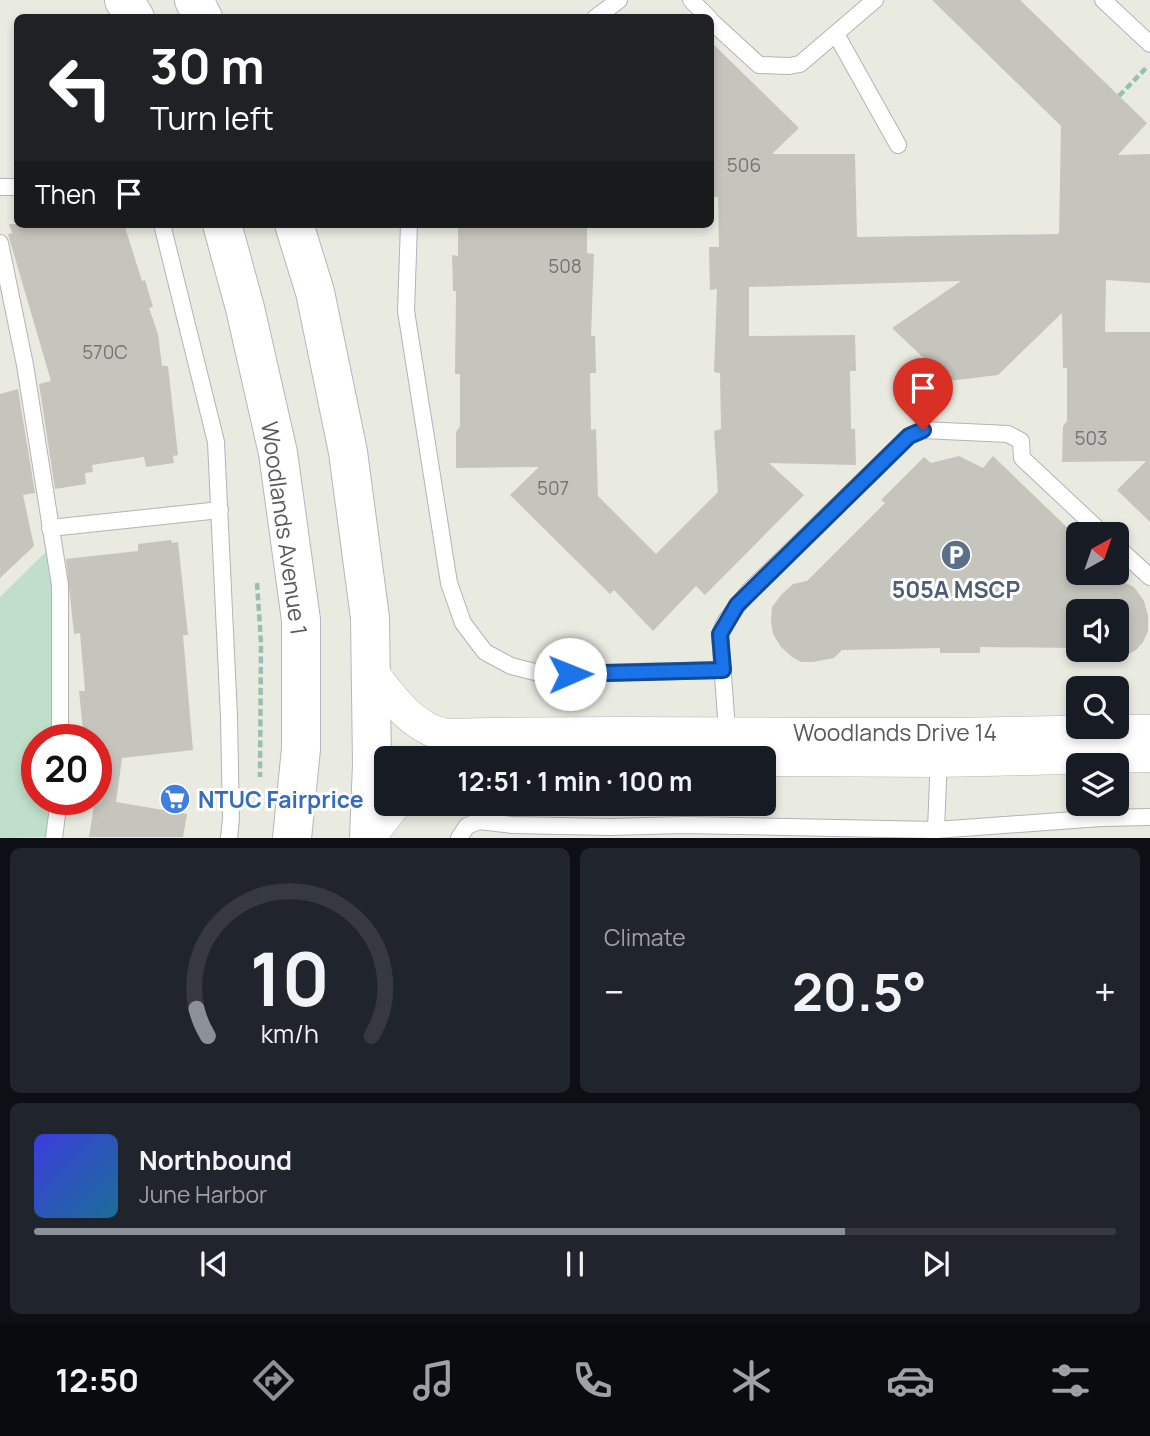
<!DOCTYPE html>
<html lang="en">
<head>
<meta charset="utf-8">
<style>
  :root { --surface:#171b24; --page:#20242c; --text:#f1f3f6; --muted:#9ea1a6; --line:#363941; --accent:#8c9099 }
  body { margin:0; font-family:Manrope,sans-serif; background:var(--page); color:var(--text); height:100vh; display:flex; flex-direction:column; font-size:26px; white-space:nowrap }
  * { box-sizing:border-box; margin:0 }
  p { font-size:23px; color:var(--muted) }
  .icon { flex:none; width:38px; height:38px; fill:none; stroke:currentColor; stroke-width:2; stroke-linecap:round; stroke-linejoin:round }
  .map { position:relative; height:838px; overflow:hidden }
  .sheet { display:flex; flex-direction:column; gap:10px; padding:10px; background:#0d0f14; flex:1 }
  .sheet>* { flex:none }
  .hud { position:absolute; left:14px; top:14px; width:700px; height:214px; border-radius:10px; box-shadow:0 4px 10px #0003; background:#202124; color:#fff; overflow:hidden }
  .needle { width:46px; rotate:40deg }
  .tools { position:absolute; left:1066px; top:522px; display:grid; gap:14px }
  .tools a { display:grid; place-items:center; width:63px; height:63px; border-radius:10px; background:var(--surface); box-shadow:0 4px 10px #0003; font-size:35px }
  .speed { position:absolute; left:21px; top:724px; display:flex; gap:14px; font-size:35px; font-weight:700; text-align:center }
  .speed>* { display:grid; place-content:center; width:91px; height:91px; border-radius:50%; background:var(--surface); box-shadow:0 4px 10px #0003; line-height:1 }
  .speed .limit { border:10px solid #d22; background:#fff; color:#111 }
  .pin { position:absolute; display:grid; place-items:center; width:60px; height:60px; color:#fff; margin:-72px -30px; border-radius:50% 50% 50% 0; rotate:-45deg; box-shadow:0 0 7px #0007 }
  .pin .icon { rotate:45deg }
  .me { position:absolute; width:77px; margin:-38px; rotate:89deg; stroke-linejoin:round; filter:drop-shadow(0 0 5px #0008) }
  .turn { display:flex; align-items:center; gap:24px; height:147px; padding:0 21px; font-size:32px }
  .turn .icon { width:91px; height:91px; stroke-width:2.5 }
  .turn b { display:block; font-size:49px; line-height:60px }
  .then { display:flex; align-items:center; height:66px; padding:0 21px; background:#0003; gap:14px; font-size:26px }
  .big { font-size:52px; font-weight:700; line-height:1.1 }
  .sheet .card { flex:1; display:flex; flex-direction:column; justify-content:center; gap:10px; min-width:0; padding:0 24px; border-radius:10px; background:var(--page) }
  .sheet .dial { align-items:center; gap:0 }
  .dial svg { height:182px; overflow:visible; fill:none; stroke:var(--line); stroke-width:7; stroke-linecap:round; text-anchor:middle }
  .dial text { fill:var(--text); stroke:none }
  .song { display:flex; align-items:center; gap:21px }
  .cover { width:84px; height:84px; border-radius:10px; background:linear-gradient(135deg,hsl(240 70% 55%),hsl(200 70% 35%)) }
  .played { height:7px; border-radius:4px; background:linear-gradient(90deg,var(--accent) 75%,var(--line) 75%) }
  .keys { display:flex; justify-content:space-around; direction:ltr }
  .heat { display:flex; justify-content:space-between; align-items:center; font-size:38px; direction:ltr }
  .sheet .tiles { flex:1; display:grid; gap:10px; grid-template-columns:1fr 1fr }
  .card:last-child { grid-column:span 2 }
  .trip { position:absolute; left:374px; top:746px; width:402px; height:70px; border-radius:10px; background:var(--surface); box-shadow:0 4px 10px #0003; font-weight:700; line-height:70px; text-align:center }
  .tabs { display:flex; height:112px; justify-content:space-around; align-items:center; background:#090b0e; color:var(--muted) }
  .tabs .icon { width:49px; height:49px }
  .tabs .current { color:var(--accent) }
  .tabs b { font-size:32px; color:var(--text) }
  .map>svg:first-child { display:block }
</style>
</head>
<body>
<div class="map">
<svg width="1150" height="838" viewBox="0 0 1150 838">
  <rect width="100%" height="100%" fill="#e9eae0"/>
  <path fill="#bfdfca" d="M51,547L58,740H37V800H57L51,837L0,838V597Z"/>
  <path fill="#c5c5bd" d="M932,0H1020L1147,123L1118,155L1150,154V283L1106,280L1105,332H1150V522L1117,490L1146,461L1062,462L1063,426L1067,421V368H1063L1062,313L998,375L948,381L892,328L961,281L749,287V336L855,335L856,371H850L851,429H855L856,465L769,463L804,495L705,595L696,586L653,631L614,590L610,594L510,495L539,467L456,468V432L460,426V374H455L456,291H453L452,255L458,256V224H587V253L594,254L591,336H595L596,373H590L591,430L596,429L598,496L656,554L718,492L714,431L721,429L720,373L714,372L717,289L710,290L709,247H719L718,197H710V41L799,128L772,154H855L857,237L1059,234L1061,126Z
    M9,224H124L142,281L145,280L153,307L149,308L158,334L162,366H168L178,455L173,456L174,463L146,467L144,457L92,465L93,472L85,473L86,484L55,489L39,384L51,381L8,234L12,233Z
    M18,389L35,493L23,495L34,546L0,578V394Z
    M959,456L983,468L993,456L1078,538V572H1102L1134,587L1144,601L1148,616V631L1143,642L1136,650L1120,659L1096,662L1080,649H1116V611H1078V648L980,647V653H940V648L842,650L834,658L813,662H801L792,657L781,647L773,634L771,621L772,607L782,594L793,584L807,581L885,503L881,500L924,457L931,463Z
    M171,540L172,543L178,542L188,635H183L193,750L122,758L116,802L187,814L183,837H89L94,805H96V740H84L79,691H85L80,633L74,634L66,559L138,551V544Z"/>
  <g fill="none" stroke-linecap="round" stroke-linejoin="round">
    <g stroke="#b3b3b9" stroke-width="18">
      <path id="lane" d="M691,0L709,18
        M1103,0L1150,44
        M595,18L619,0
        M710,20L759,65L789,66L800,64L875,0
        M836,34L898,145
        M0,187H18
        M162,224L216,442L229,717L231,819L229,838
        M409,224L406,311L449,583L463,623L485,652L511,666L543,674L722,670
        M0,243L25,365L60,585V740
        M50,528L220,510
        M1116,546L1150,577
        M729,758L720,634L725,622L749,591L909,436L923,430L1008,434L1021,441L1022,458L1103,534
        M936,830L939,756
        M54,838L59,800
        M459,838L467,826L479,821L512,825L610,827L684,825L936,830L1101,818L1150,817"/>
    </g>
    <g stroke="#b3b3b9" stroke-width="33">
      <path id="street" d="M372,672C391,697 414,730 447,735C610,730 774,735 937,734C1008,734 1079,730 1150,731
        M765,760L939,761L1150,756
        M369,838L396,803"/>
    </g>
    <g stroke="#b6b6bd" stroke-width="40">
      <path id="secondary" d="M124,0L135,18
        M194,0L203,18
        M222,224L245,308L278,453L301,620V749L292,838
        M294,224L315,292L348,452L370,618L372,764L369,838"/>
    </g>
    <path stroke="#99bfb2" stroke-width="4.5" stroke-dasharray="7 3.5" stroke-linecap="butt" d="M1119,96L1147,67
      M257,583L261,643L260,777"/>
    <use href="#lane" stroke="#fff" stroke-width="16"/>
    <use href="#street" stroke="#fff" stroke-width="32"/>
    <use href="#secondary" stroke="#fff" stroke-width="38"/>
  </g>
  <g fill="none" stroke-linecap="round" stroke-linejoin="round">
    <g stroke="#114b97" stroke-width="18">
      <path id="route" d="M570,674L723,670L720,634L737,605L909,436L923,430"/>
    </g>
    <use href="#route" stroke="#1a73e8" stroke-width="12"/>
  </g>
  <defs>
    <g id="parking-disc" transform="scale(1.575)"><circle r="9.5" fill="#5c6f8a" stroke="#fff"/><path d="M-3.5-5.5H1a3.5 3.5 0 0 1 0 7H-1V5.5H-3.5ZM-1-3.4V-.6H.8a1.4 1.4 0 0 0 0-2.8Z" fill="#fff"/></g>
    <g id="supermarket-disc" transform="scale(1.575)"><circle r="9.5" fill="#3f7fe0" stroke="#fff"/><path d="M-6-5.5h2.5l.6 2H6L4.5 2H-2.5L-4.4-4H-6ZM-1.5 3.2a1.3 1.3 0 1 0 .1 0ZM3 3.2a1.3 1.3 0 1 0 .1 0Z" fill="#fff"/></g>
  </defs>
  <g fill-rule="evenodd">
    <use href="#parking-disc" x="956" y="555"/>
    <use href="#supermarket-disc" x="175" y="799"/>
  </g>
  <g text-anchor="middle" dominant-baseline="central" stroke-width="6" stroke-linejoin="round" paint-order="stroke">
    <g font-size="19" fill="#747476">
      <text x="744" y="165">506</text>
      <text x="565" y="266">508</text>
      <text x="105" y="352">570C</text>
      <text x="1091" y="438">503</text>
      <text x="553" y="488">507</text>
    </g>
    <g font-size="23" fill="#59595f" stroke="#fff">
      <text transform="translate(285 528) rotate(82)">Woodlands Avenue 1</text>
      <text x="895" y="732">Woodlands Drive 14</text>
    </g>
    <g font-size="23" font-weight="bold" fill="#4e5e75" stroke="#fff">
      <text x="956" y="589">505A MSCP</text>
    </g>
    <g font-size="23" font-weight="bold" fill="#366cbe" stroke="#fff" text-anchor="start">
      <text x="198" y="799">NTUC Fairprice</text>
    </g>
  </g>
</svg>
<div class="tools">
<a><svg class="needle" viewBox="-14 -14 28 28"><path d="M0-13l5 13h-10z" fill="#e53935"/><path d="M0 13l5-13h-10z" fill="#9ea1a6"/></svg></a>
<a><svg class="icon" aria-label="sound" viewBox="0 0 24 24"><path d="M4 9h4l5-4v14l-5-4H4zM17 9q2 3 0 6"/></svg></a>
<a><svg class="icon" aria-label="search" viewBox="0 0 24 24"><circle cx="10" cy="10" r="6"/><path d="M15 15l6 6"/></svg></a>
<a><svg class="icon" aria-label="layers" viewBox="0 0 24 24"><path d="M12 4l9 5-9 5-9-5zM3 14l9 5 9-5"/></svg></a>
</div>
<div class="speed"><div class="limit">20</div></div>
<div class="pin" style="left:923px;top:430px;background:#d93025"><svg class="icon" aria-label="arrive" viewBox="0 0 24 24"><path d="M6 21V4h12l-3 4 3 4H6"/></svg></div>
<svg class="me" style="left:570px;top:674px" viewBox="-20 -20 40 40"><circle r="19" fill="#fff"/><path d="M0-13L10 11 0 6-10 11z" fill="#1a73e8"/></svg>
<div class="trip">12:51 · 1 min · 100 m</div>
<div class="hud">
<div class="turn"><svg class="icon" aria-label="left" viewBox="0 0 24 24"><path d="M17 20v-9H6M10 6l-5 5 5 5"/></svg><div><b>30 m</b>Turn left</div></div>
<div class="then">Then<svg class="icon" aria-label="arrive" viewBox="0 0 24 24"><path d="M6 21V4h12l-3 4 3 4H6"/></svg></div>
</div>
</div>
<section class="sheet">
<div class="tiles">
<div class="card dial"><svg viewBox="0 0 100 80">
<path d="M14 69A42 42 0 1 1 86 69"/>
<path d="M14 69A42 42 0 0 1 9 57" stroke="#8c9099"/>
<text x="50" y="56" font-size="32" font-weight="700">10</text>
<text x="50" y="72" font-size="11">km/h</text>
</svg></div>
<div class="card"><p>Climate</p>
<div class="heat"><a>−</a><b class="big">20.5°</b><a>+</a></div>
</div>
<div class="card">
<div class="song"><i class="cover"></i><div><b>Northbound</b><p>June Harbor</p></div></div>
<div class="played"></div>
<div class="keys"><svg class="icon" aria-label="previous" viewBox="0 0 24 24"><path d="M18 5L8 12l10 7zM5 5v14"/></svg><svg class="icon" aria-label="pause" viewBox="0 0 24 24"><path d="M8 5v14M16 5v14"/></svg><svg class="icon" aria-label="next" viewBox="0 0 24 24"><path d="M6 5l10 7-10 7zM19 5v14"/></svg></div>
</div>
</div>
</section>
<nav class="tabs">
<b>12:50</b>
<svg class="icon current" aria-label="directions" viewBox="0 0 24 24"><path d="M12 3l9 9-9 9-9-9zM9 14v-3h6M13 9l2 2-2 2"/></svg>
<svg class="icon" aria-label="music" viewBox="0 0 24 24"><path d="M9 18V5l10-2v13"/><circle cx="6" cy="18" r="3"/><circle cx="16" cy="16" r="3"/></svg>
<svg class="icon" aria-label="phone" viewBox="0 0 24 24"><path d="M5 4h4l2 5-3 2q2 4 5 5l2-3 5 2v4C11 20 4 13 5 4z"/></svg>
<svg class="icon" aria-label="climate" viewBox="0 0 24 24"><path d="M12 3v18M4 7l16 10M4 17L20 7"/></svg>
<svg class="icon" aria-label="car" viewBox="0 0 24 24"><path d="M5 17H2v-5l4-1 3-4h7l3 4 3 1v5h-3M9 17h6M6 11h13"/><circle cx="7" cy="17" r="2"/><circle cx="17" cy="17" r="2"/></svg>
<svg class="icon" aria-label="filters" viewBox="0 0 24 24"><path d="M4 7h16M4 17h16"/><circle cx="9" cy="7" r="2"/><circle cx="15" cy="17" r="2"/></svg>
</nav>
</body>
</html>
